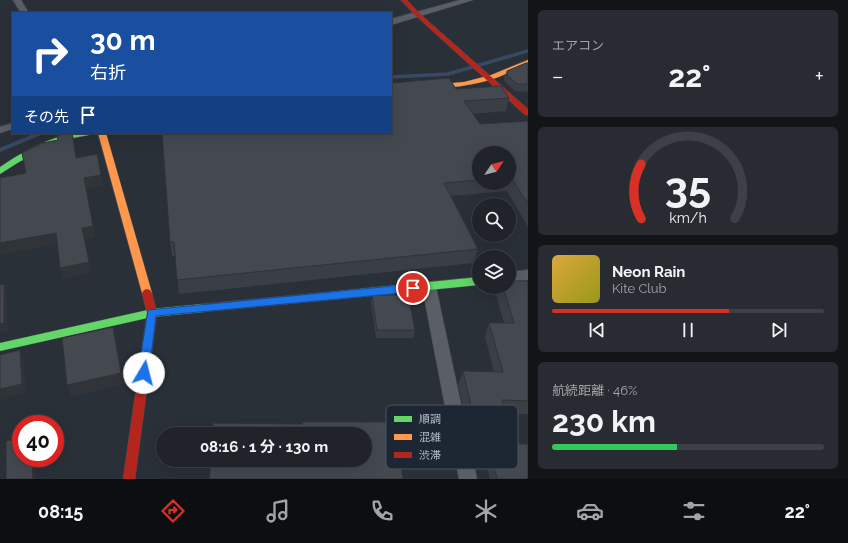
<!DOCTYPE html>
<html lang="ja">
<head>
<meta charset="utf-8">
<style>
  :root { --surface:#20242a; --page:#282c32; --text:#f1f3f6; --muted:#a2a4a8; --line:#3d4147; --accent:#d93025 }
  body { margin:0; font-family:Raleway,"Noto Sans JP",sans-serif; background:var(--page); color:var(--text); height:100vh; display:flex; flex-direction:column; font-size:15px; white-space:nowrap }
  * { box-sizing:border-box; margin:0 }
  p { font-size:13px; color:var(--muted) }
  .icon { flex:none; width:22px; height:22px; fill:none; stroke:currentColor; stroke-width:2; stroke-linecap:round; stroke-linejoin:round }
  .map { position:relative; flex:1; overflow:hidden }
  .side { display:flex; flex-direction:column; gap:10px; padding:10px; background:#121417; width:320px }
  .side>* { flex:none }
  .guide { position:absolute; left:12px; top:12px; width:380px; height:122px; border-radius:0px; box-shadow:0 4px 16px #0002,0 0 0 1px var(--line); background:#1a4fa0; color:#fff; overflow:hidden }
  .needle { width:26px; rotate:55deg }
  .fabs { position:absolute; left:472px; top:146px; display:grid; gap:8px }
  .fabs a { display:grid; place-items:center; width:44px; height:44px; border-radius:50%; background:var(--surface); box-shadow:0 4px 16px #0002,0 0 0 1px var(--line); font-size:20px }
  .speed { position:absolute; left:12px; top:415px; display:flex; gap:8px; font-size:20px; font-weight:700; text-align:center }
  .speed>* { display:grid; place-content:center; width:52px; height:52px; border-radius:50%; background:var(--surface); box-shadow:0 4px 16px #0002,0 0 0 1px var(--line); line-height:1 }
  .speed .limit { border:6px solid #d22; background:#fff; color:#111 }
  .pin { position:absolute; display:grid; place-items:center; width:34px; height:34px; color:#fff; margin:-17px; border:2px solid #fff; border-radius:50%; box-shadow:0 1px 4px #0007 }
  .me { position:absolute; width:44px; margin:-22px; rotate:8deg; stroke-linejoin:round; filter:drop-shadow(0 0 3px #0008) }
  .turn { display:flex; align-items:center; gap:14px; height:84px; padding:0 12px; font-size:18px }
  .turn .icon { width:52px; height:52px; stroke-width:2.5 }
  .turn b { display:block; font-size:28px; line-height:34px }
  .then { display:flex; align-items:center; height:38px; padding:0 12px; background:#0003; gap:8px; font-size:15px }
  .big { font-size:30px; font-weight:700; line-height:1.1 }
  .side .tile { flex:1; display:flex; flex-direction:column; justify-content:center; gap:6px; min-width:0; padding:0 14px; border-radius:6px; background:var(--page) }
  .side .dial { align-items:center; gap:0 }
  .dial svg { height:104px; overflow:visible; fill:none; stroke:var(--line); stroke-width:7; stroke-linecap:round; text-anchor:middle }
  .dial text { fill:var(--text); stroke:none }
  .song { display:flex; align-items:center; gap:12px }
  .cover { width:48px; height:48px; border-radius:6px; background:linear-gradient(135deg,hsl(40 70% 55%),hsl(60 70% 35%)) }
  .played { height:4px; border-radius:2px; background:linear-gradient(90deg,var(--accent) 65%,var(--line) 65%) }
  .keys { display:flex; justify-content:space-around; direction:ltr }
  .heat { display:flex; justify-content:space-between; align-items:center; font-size:22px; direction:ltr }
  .charge { height:6px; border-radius:3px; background:linear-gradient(90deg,#34c759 46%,var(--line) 0) }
  .trip { position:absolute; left:156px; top:427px; width:216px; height:40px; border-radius:20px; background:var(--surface); box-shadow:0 4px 16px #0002,0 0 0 1px var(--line); font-weight:700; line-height:40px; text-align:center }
  .tab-bar { display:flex; height:64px; justify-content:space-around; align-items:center; background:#0d0e11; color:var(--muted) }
  .tab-bar .icon { width:28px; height:28px }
  .tab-bar .on { color:var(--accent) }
  .tab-bar b { font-size:18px; color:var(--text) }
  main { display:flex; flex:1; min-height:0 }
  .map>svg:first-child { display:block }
</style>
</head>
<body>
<main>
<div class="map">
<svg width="528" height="479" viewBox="0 0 528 479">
  <rect width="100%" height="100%" fill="#2a3038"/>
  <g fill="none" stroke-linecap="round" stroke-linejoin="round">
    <path stroke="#384963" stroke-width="3.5" d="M391,77L448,74L528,51"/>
    <path stroke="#384963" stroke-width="4" d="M0,150L41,133"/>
    <g stroke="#484c53" stroke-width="1">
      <path id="street" d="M13,0H21L29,13H21Z
        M460,0H473L391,25V19Z
        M13,123V129L0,133V127Z
        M528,270V280L509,282V272Z
        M429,282L434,283L436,287L477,479H459L422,287L424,283Z"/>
    </g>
    <g stroke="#484c53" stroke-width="1">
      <path id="fast" d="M74,133H90L89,135L62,140L19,162L0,174V167C22,152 48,138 74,133Z
        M479,277V285L329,300L326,299L324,296L326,293L329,292Z
        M203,304L206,305L208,308L206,311L203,312L152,317L0,351V343L152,309Z"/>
    </g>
    <g stroke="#484c53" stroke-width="1">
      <path id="slow" d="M528,60V64C515,69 503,76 490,80C458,89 425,90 391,89V85H428L464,82L491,75Z
        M98,133H106L152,293L150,296H144L142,293Z"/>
    </g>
    <g stroke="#484c53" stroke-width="1">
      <path id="jam" d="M401,0H407L419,13L528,109V115H525L415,15Z
        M147,289L150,290L152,293L157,313L135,479H123L147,313L142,293L144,290Z
        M329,292L332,293L334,296L332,299L329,300L203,312L200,311L198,308L200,305L203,304Z"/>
    </g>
    <use href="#street" fill="#5a5e66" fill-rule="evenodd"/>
    <use href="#fast" fill="#63d668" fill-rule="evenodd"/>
    <use href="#slow" fill="#ff974d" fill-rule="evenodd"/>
    <use href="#jam" fill="#b3261e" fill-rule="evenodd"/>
  </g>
  <path fill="#3a3f45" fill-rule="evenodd" d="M528,63V92L515,91L505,82L504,78L507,71Z
    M456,89L509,98L506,111L473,114L480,124L528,121V227L507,191L451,196L478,249L473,263L179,294L175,256H172L170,242ZM479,153H509V183H479Z
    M528,281V414H504L499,424H467L458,385L463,371L494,372L485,336L489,323H504L496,295L499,287H509Z
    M372,295L415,330L413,338H376L371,303Z
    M488,444L528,479H490L484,455Z"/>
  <path fill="#303338" d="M72,133L75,143L78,168L76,158Z
    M101,175L103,186L86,189L95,237L85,239L91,273L64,279L60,268L82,228L84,178Z
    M56,233L59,244L0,255V243Z
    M4,284L7,292L8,332L0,333V324Z
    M113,327L116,339L124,384L71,397L67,385Z
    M20,350L23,358L26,392L2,398L0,394V389Z
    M32,458H35L36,479H33Z"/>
  <path fill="#444950" stroke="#303338" d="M526,63H528V84H517L507,75V71Z
    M449,78L456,89L501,86L509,98L464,101L480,124L528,121V204L511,177H509V153H479V180L444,183L478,249L177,280L174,242H170L162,133H391V83Z
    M69,133H72L76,158L97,154L101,175L84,178L93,226L82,228L89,262L60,268L56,233L0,243V178L26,173L22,153L43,143L58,140L57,136L59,135Z
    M509,281H528V401L502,400L505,411L472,410L463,371L503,372L489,323H514L503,287H509Z
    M4,284V323L0,324V285Z
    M372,295H408L415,330H377Z
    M113,327L121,373L67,385L62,338Z
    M20,350L22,384L0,389V355Z
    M302,422H394L403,479H209L211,460H365V434H213V423L302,424Z
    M21,438V458H32L33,479H6V441Z
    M488,444H528V479H497Z"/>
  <path fill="#1a73e8" stroke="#114b97" d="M413,284L418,288L413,292L156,316L149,373L147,376H140L138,373L148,310Z"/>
  <rect x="386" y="405" width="132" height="64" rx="6" fill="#1d2633" stroke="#4a5360" stroke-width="1"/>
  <rect x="394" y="416" width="18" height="6" fill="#63d668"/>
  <rect x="394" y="434" width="18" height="6" fill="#ff974d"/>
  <rect x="394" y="452" width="18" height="6" fill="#b3261e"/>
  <g font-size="11" fill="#b4bcc9">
    <text x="419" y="423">順調</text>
    <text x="419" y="441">混雑</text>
    <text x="419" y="459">渋滞</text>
  </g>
</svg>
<div class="fabs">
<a><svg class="needle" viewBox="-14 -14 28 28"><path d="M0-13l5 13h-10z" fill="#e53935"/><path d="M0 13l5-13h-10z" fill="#a2a4a8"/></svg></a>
<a><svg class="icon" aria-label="search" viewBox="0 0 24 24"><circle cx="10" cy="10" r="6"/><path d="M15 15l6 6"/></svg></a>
<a><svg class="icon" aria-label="layers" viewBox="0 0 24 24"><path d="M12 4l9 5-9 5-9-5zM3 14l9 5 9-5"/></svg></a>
</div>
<div class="speed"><div class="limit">40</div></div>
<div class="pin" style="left:413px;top:288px;background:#d93025"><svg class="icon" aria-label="arrive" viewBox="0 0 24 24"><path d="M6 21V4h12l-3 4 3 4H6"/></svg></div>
<svg class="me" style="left:144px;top:373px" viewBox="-20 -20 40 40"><circle r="19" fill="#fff"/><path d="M0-13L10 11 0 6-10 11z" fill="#1a73e8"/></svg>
<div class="trip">08:16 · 1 分 · 130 m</div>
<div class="guide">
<div class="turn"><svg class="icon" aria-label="right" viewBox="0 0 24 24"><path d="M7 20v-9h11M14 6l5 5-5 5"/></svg><div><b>30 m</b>右折</div></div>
<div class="then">その先<svg class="icon" aria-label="arrive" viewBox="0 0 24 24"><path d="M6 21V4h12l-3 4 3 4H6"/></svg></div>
</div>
</div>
<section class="side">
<div class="tile"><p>エアコン</p>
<div class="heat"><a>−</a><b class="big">22°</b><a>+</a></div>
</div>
<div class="tile dial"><svg viewBox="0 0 100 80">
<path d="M14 69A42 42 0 1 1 86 69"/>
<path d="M14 69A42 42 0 0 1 14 27" stroke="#d93025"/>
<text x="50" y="56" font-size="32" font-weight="700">35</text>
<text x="50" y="72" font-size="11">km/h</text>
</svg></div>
<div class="tile">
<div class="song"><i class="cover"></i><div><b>Neon Rain</b><p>Kite Club</p></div></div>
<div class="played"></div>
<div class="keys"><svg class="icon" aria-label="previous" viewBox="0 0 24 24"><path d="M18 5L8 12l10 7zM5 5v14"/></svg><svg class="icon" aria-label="pause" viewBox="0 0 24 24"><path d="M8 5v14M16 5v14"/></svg><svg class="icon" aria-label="next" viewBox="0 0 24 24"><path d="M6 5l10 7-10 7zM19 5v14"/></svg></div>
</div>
<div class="tile"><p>航続距離 · 46%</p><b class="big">230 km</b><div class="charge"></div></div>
</section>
</main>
<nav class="tab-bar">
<b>08:15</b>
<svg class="icon on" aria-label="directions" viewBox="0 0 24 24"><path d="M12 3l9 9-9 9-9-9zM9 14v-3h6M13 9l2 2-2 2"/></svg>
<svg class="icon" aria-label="music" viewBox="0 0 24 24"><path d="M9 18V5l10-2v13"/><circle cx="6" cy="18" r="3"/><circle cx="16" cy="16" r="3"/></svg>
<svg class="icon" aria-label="phone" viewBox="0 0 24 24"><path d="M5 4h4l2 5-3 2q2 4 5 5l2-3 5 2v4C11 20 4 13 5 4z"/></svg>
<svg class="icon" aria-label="climate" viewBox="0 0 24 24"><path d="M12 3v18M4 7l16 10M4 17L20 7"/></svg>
<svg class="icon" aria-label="car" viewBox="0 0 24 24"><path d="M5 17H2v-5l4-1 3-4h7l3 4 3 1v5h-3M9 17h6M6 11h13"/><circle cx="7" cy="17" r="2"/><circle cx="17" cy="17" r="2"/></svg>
<svg class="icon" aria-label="filters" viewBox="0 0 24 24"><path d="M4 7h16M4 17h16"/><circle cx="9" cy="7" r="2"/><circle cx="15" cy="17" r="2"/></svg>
<b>22°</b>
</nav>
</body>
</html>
